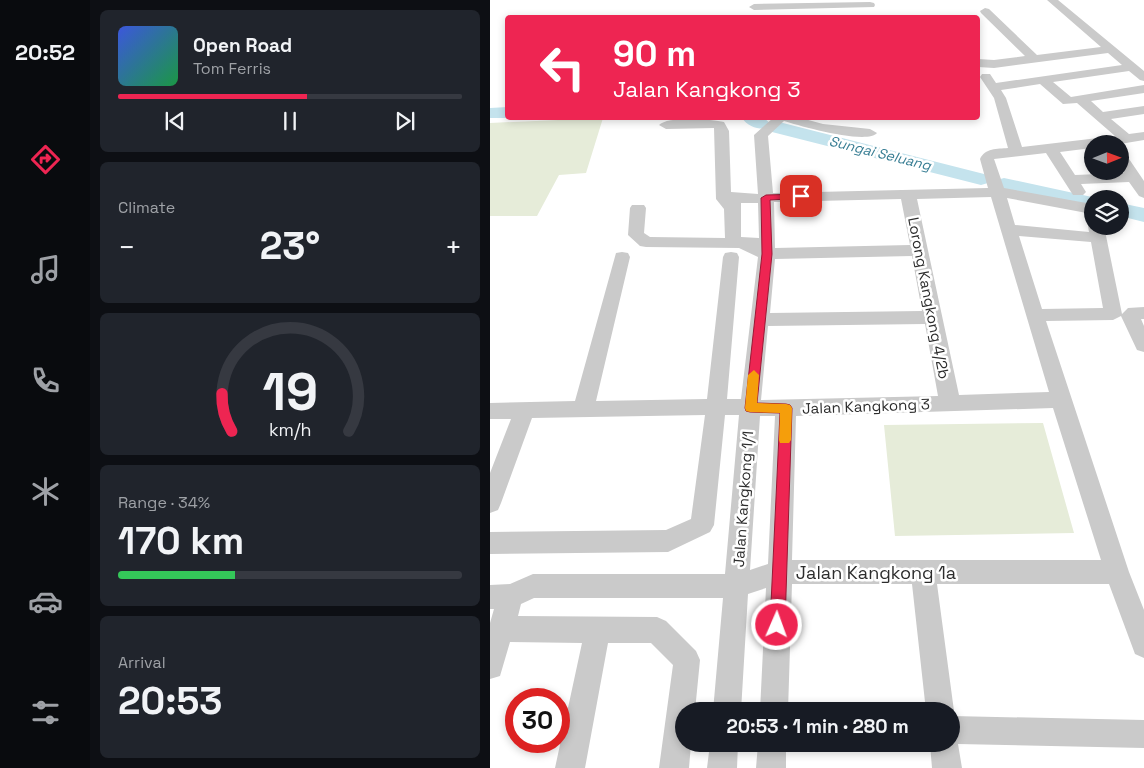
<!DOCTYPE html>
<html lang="en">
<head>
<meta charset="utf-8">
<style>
  :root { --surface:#171b24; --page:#20242c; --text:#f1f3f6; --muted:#9ea1a6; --line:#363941; --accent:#ee2552 }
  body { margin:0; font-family:"Space Grotesk",sans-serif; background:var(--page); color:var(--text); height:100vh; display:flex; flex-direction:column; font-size:19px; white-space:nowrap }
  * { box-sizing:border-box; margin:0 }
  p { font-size:16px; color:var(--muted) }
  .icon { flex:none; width:28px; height:28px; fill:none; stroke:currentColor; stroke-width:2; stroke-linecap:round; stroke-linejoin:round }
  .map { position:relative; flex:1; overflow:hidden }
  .details { display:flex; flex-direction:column; gap:10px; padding:10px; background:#0d0f14; width:400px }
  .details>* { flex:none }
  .top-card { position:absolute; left:15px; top:15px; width:475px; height:105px; border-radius:5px; box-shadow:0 2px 8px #0003; background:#ee2552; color:#fff; overflow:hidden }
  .needle { width:32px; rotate:89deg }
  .fabs { position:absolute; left:594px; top:135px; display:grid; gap:10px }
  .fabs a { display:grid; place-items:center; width:45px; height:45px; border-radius:50%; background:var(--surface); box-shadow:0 2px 8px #0003; font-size:25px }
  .speed { position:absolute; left:15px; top:688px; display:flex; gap:10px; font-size:25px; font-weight:700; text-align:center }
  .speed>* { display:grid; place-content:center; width:65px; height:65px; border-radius:50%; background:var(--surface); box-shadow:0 2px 8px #0003; line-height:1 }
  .speed .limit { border:8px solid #d22; background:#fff; color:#111 }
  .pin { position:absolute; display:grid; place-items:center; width:42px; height:42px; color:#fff; margin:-21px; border-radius:10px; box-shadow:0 2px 8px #0006 }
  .me { position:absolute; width:55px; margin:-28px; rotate:2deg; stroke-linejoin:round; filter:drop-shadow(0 0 4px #0008) }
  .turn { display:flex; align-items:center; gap:18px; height:105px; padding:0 25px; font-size:22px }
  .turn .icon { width:65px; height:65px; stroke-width:2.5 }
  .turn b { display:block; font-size:35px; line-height:42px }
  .big { font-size:38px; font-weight:700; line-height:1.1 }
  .details .tile { flex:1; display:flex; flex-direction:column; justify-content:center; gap:8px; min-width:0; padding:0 18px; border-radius:8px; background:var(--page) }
  .details .dial { align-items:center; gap:0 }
  .dial svg { height:130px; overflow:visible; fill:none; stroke:var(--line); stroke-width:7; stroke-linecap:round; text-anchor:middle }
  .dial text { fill:var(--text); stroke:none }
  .song { display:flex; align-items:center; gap:15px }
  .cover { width:60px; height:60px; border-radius:8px; background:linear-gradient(135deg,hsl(230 70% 55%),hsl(140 70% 35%)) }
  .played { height:5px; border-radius:2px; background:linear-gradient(90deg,var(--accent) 55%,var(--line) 55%) }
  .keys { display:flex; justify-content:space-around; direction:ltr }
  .heat { display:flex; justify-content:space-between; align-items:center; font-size:28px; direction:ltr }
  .charge { height:8px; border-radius:4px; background:linear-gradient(90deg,#34c759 34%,var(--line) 0) }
  .trip { position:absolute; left:185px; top:702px; width:285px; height:50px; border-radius:25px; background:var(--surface); box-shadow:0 2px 8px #0003; font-weight:700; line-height:50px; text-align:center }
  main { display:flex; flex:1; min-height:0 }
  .tabs { display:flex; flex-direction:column; width:90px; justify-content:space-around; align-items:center; background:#090b0e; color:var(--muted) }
  .tabs .icon { width:35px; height:35px }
  .tabs .on { color:var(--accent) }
  .tabs b { font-size:22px; color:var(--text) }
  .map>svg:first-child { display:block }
</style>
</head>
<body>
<main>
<nav class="tabs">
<b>20:52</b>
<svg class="icon on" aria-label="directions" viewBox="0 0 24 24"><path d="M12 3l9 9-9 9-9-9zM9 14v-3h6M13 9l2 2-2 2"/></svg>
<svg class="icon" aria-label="music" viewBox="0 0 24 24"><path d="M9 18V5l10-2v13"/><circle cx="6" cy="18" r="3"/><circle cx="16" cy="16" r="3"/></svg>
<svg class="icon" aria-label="phone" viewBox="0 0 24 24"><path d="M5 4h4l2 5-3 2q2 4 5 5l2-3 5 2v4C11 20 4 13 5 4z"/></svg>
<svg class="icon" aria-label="climate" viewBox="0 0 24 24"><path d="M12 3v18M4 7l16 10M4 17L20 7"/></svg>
<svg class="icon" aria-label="car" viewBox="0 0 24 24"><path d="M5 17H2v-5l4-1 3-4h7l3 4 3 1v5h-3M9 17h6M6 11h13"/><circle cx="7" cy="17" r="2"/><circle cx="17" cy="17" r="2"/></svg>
<svg class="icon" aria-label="filters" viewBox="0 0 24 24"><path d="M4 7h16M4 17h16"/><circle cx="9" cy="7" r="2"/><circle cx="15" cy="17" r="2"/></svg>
</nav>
<section class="details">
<div class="tile">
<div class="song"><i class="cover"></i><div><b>Open Road</b><p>Tom Ferris</p></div></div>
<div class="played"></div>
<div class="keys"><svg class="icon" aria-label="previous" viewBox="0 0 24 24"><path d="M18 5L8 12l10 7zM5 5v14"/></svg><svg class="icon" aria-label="pause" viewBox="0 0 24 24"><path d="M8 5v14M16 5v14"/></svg><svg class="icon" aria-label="next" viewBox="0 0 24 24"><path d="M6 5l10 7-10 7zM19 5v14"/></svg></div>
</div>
<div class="tile"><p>Climate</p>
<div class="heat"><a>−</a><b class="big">23°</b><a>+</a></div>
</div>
<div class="tile dial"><svg viewBox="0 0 100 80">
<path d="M14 69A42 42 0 1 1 86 69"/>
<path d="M14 69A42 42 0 0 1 8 46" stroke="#ee2552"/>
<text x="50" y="56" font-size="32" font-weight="700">19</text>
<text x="50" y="72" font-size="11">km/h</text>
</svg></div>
<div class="tile"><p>Range · 34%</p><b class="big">170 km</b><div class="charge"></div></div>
<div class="tile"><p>Arrival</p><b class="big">20:53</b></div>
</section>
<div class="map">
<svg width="654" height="768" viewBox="0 0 654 768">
  <rect width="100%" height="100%" fill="#fff"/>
  <path fill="#e6ecd9" d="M113,118L96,173L69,175L47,216H0V123Z
    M553,423L584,533L405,536L394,425Z"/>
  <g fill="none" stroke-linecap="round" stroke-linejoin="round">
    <path fill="#c4e3ed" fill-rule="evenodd" d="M18,107V118H0V108Z
      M252,118H274L281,124L279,128C269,130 258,127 252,118Z
      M289,122L498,175L501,179L498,183L491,185L282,132L280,128L282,124Z
      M514,178L602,197L610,199H602V209L507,188L504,184L507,180Z
      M630,203L654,208V222L630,216Z"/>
    <path fill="#cacaca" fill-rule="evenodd" d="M557,0H568L654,71V81L650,80L639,71L563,82L581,97L654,85V93L601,101L613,112L654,106V114L621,119L639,134L654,132V140L630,144H602V148L570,152L585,175L634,173L630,167V152L635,153L654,181V198L649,196L639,182L591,184L596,192L593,195H583L556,153L504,159L514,188L602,204V214L517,198L525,225L599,232L598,226L600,222H602V226H614L632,314L638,308L654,307V319H651L654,326V352L647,350L631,316L623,320L556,321L639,572L654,610V658L645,654L619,584H447L464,711L462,716L654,720V748L468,744L472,768H442L440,744H461V711H436L422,584H302L298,711H270L276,588L258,594L251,711H223L233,598H44L31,604L28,616L167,617L176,621L206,651L210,660L205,711H194V744H201L199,768H169L183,665L161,643H118L95,768H65L92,643L20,642L10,676L0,679V623L4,609H0V585L20,584L43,574H235L249,415H235L224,525L220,532L178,552L0,554V532L176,530L201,519L215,415L42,418L11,503L8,510L0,513V473L21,419H0V403L85,401L126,253L132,252L138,253L140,257L106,401L217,399L233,257L235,253L241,252L247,253L249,257L237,399H251L268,257L249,248L156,247L150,246L138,235L140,208L142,205H154L156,208L154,233L160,237L235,238L234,209L226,199L224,128L176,129L169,125C177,116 222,119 234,122L239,131L241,192L268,194L264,135L283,118H311L333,124L380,129L387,133C377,145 310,126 294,121L278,136L283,193L498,188L490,159C495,148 507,149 518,148L504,98L490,77L492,74H500L506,83L632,65L618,53L504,68L488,67V59L504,60L535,56L491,13L490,11L495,8L499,9L547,55L611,47ZM550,84L573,104L587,103L625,136L532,147L516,98L511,90ZM501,197L559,392L469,395L427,199ZM411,199L420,245L285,248L284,202ZM251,203H268L269,238L251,237ZM529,236L601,242L613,308L552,309ZM422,256L432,311L280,313L285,259ZM435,324L448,396L271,400L278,326ZM563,408L611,560H302L306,416ZM270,416H285L278,564L260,570Z
      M380,2L384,3L385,5L384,7L264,10L259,7L264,4Z
      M220,744H248L247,768H217Z
      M268,744H296V768H266Z"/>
  </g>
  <path fill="#ee2552" stroke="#9b1835" d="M311,194L315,196L314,198L280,200L282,254L267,403L296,404L300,405L302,408L295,625L292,630L287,632L282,630L280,625L290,413L260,412L256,411L255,408L272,254L271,198L276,195Z"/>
  <path fill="#f59e0b" d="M264,370L269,375L267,403L296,404L300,405L302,408L301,440L299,443H290L289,440L290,413L260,412L256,411L255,408L258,375Z"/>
  <g text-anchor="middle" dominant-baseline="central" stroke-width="5" stroke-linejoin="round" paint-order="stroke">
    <g font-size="14" font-style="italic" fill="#377d93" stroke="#fff">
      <text transform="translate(390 153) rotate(14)">Sungai Seluang</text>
    </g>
    <g font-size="15" fill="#2d2d2d" stroke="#fff">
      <text transform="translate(439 298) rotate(79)">Lorong Kangkong 4/2b</text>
      <text transform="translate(376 406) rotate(-2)">Jalan Kangkong 3</text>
      <text transform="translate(253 499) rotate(-86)">Jalan Kangkong 1/1</text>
    </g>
    <g font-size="18" fill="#2d2d2d" stroke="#fff">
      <text x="386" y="572">Jalan Kangkong 1a</text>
    </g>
  </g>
</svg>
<div class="fabs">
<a><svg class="needle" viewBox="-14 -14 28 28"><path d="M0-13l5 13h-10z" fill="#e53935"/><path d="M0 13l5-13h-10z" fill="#9ea1a6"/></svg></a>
<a><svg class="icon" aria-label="layers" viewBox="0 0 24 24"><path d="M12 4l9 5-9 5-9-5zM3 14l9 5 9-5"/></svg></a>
</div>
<div class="speed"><div class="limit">30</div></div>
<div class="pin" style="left:311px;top:196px;background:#d93025"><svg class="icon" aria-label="arrive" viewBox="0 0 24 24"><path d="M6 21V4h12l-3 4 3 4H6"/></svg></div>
<svg class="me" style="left:287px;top:625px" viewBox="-20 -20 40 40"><circle r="17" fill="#ee2552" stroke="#fff" stroke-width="3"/><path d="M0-11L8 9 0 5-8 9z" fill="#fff"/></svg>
<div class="trip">20:53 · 1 min · 280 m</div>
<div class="top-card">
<div class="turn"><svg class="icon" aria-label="left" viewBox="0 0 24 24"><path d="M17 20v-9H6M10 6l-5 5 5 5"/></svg><div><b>90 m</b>Jalan Kangkong 3</div></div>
</div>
</div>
</main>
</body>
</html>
